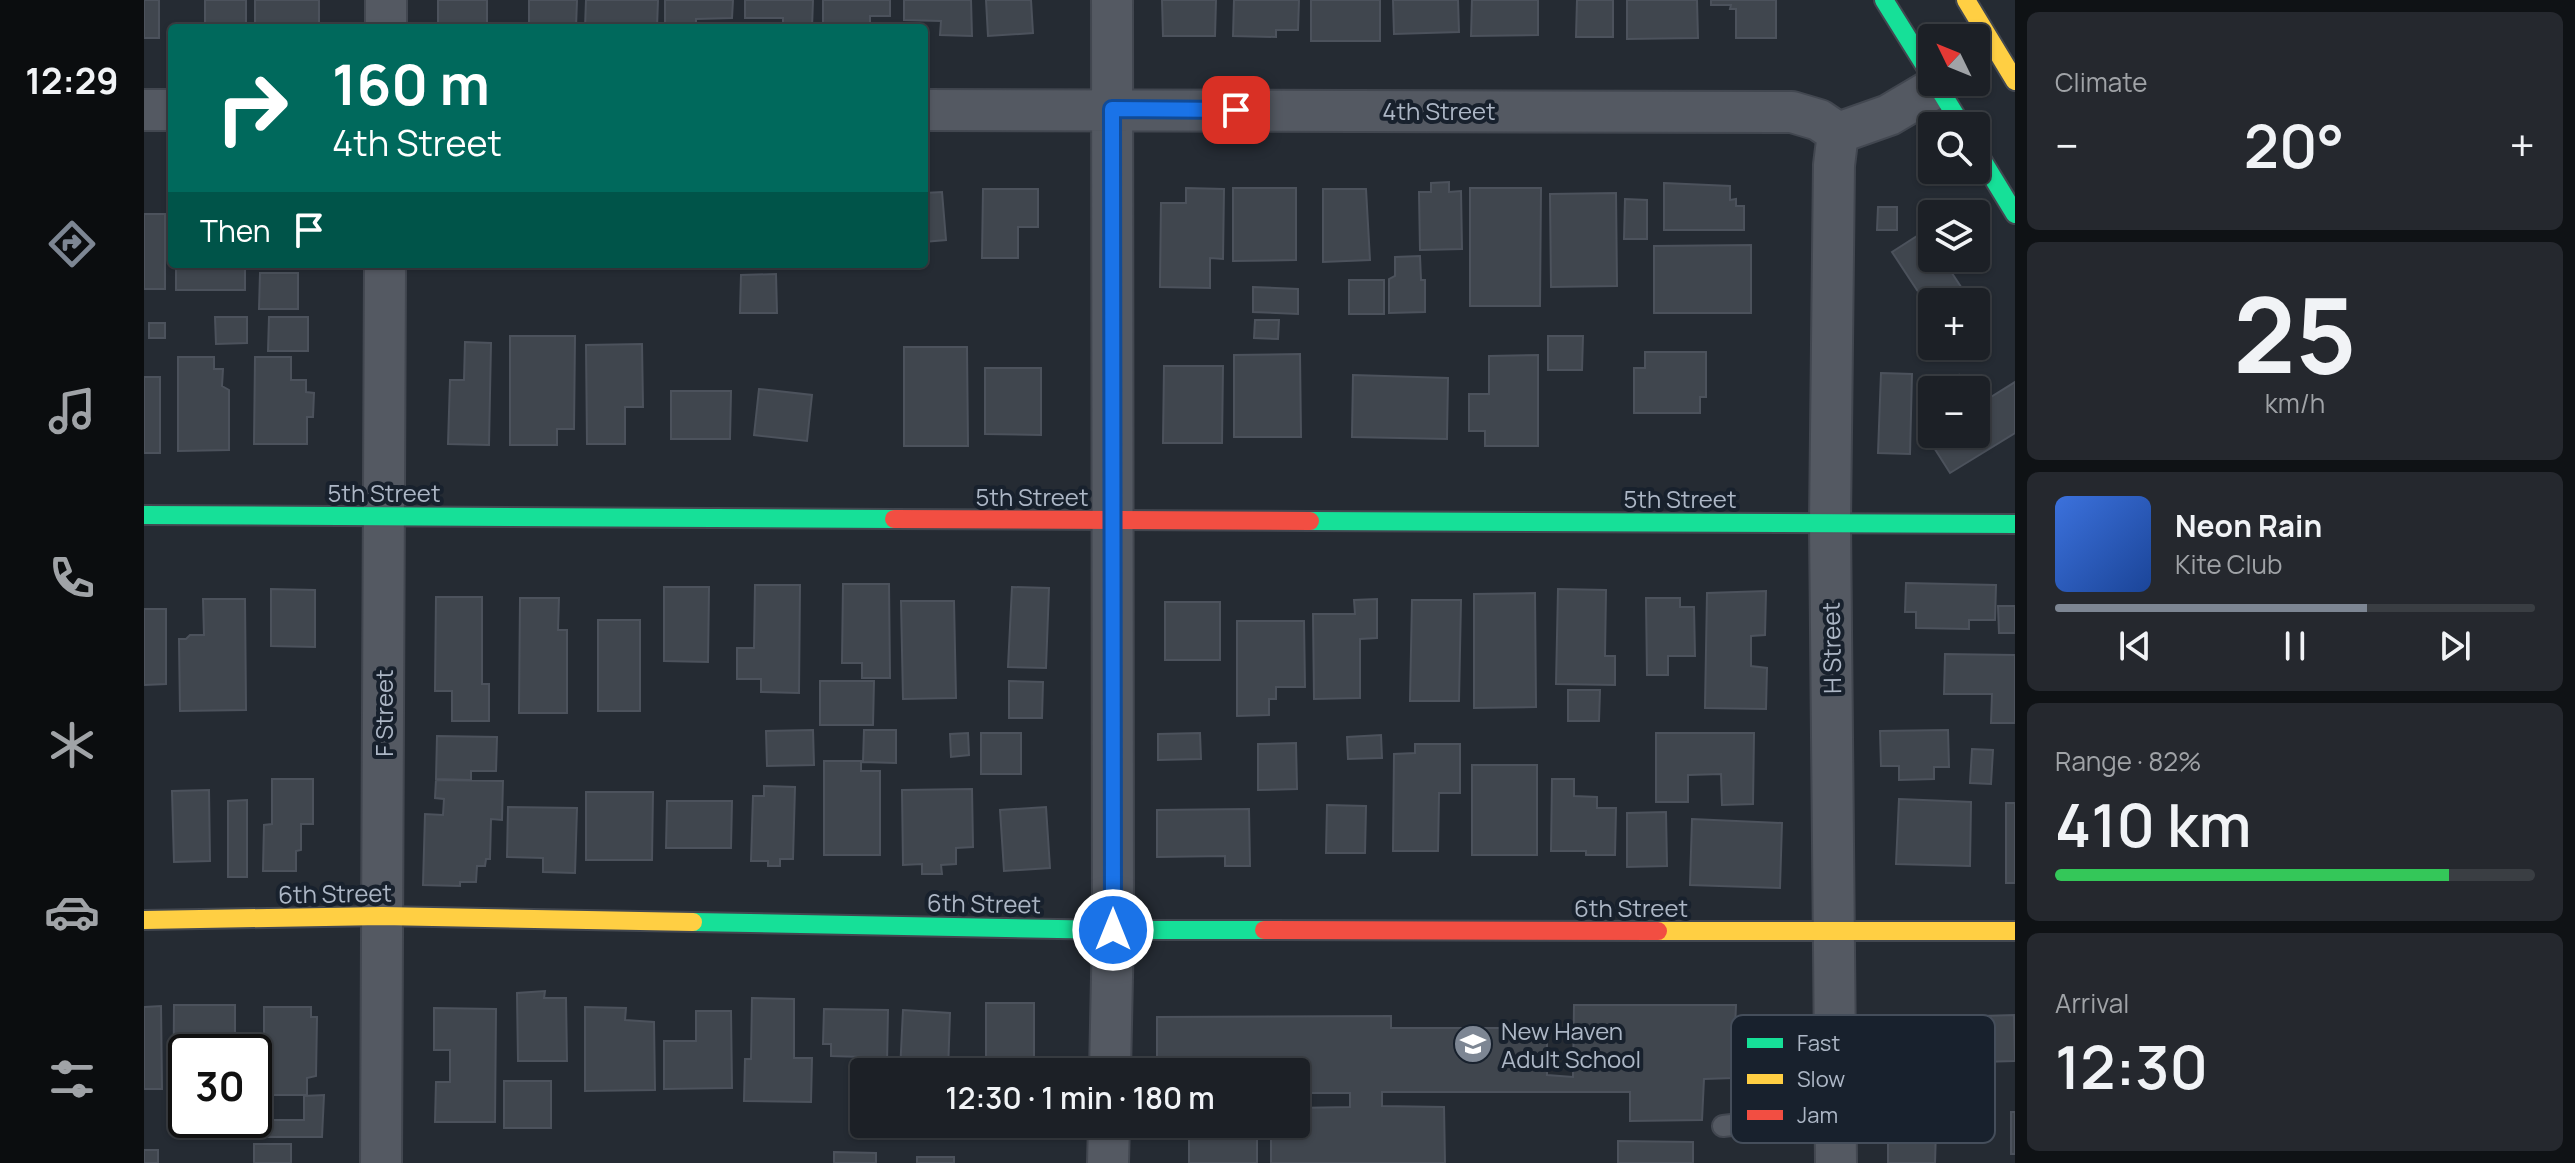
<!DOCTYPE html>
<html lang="en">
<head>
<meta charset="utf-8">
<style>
  :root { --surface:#1c2026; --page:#25282e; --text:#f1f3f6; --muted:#a0a3a7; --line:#3a3e43; --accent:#7d8693 }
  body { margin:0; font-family:Manrope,sans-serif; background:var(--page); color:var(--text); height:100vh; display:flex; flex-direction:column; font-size:30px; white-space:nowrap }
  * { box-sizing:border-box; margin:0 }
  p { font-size:26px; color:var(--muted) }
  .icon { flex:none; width:44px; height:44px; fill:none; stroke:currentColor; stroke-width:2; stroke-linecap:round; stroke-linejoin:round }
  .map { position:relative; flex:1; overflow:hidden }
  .drawer { display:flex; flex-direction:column; gap:12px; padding:12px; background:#0f1215; width:560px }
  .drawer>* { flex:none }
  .top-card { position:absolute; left:24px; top:24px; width:760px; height:244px; border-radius:8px; box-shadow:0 2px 6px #0004,0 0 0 2px var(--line); background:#00695c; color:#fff; overflow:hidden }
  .needle { width:52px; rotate:313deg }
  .fabs { position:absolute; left:1774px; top:24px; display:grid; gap:16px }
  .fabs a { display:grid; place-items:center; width:72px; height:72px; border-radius:8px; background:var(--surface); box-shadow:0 2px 6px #0004,0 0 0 2px var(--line); font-size:40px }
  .speed { position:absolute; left:24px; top:1034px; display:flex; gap:16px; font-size:40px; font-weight:700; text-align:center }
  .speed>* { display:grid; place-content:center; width:104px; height:104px; border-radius:50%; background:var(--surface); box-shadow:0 2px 6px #0004,0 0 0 2px var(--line); line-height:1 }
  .speed .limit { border:4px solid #111; border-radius:12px; background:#fff; color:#111 }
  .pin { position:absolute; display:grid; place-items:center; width:68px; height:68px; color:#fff; margin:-34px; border-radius:16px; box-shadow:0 4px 12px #0006 }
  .me { position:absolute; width:88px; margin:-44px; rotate:0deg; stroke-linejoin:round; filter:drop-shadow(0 0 6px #0008) }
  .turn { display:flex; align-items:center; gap:28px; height:168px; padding:0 32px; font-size:36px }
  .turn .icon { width:104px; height:104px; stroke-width:2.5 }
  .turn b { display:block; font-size:56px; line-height:68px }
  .then { display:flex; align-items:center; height:76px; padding:0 32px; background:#0003; gap:16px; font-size:30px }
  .big { font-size:60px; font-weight:600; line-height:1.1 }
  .drawer .widget { flex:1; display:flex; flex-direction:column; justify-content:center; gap:12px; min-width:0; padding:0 28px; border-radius:12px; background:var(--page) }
  .drawer .dial { align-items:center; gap:0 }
  .dial b { font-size:104px; line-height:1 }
  .song { display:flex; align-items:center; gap:24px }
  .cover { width:96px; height:96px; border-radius:12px; background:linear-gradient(135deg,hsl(220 70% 55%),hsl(220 70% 35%)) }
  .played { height:8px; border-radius:4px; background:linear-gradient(90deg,var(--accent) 65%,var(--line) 65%) }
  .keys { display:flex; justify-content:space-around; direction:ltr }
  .heat { display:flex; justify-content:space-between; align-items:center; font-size:44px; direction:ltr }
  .charge { height:12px; border-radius:6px; background:linear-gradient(90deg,#34c759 82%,var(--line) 0) }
  .trip { position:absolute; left:706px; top:1058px; width:460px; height:80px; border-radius:8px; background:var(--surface); box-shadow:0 2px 6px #0004,0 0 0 2px var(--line); font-weight:600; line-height:80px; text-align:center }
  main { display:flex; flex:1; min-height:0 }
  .tab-bar { display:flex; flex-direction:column; width:144px; justify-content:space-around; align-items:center; background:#0b0d0f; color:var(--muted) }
  .tab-bar .icon { width:56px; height:56px }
  .tab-bar .active { color:var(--accent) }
  .tab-bar b { font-size:36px; color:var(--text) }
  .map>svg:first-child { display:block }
</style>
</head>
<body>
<main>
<nav class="tab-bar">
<b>12:29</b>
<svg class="icon active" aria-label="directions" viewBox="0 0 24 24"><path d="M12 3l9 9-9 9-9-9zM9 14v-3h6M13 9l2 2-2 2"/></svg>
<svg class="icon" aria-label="music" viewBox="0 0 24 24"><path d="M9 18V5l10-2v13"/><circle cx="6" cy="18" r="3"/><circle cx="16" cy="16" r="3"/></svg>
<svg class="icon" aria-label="phone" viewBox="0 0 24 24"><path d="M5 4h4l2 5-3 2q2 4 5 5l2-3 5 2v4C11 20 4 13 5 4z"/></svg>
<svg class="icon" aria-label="climate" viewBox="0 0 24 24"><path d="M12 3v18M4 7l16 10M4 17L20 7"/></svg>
<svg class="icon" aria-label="car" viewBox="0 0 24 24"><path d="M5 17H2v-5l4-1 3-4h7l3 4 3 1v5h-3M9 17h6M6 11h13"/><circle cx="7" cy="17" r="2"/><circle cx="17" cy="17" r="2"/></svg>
<svg class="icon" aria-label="filters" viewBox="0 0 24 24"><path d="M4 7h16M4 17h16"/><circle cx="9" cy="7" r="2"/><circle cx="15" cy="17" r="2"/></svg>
</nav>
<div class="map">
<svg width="1871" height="1163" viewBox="0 0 1871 1163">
  <rect width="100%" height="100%" fill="#252b33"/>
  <path fill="#40464e" stroke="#4c525c" stroke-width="2" d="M0,0H15V38H0Z
    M61,0H102V28H61Z
    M111,0H175V28H111Z
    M294,0H343V28H294Z
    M385,0H433L432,28H385Z
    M442,0H514L513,28H441Z
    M521,0H589L588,18L552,19V28H521Z
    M601,0H669L668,28H639V18H601Z
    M679,0H746V16H726V28H679Z
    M760,0H827L828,36L796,35L797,21L760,20Z
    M842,0H887L889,33L844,36Z
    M1018,0H1072L1071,36H1019Z
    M1090,0H1155L1154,30H1132V37L1089,36Z
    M1167,0H1236V41H1167Z
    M1249,0H1314L1315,32L1250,34Z
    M1328,0H1394V35L1327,36Z
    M1433,0H1469V37H1432Z
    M1483,0H1553L1554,38L1483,39Z
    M1567,0H1632V38H1592V9H1586L1587,5H1567Z
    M1305,182V192L1317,191L1318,249L1276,250L1275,192H1287V183Z
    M1520,183L1586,186V200L1592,199V206H1600V230H1520Z
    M1042,188L1080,189L1079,259L1066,258V288L1016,287L1017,203H1042Z
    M1089,188H1152V260L1089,261Z
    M1326,188H1397L1396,306H1326Z
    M839,189H894V227H874V258H838Z
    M1179,189H1222L1226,260L1179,262Z
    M798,192L802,240L780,242V193Z
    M1472,193L1473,286L1407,287L1406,194Z
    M1481,199L1503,200V239H1480Z
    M1734,207H1753V230H1733Z
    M0,214H21V289H0Z
    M1781,231L1788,242V258H1798L1827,302H1788V313L1748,252Z
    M1607,245V313H1510V246Z
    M1276,256L1277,280H1281V312L1245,313V279L1251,276V257Z
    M32,264H101V290H32Z
    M123,264H169V268L123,269Z
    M116,273H154V309H115Z
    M632,274L633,313H596L597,275Z
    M1205,280H1240V314H1205Z
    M1109,287L1154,289V314L1109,312Z
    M71,317H103V343L72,344Z
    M125,317H164V351H124Z
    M1111,320H1135L1134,339L1110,338Z
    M5,323H21V338H5Z
    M366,336H431L430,429H413V445H366Z
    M1404,336H1439L1438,370H1404Z
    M321,342L347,343L345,445L304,444L306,380H320Z
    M498,344L499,407H481V444H443L442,345Z
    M760,347H823L824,446H760Z
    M1501,352H1562V397H1556V413H1490V368H1501Z
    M1156,354L1157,437H1090V355Z
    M1394,355V446H1341V431H1325V394H1345V356Z
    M34,357H70V369H79L78,386L85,390V450L34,451Z
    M111,357H147V380H162V392L170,393L169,417H163V444H110Z
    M1020,366H1079L1078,443H1019Z
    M841,368H897V435L841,434Z
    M1737,373L1768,374L1766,454L1734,453Z
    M1209,375L1304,378L1303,439L1208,437Z
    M1815,375L1825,390H1792Z
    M0,377H16V453H0Z
    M1871,382V433L1806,473L1782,435L1788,431V434H1832V402L1834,405Z
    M615,389L668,395L663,441L610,435Z
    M527,391H587L586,439H527Z
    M1762,583L1852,585L1851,620H1825V629L1772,628V612H1761Z
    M699,584H745L746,678H718V663H698Z
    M611,585H656L655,693L617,692V679H593V648H610Z
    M520,587H565L564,662L520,661Z
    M868,587L905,588L902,668L864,667Z
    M127,589L171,590V647L127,646Z
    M1414,589L1462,590L1461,656H1471V685L1412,684Z
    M1622,591L1621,635L1607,636V666L1623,668L1622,709L1561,708L1563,593Z
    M1391,593L1392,707L1330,708V594Z
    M292,597H338V684H345V721H308V691H291Z
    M376,598H415L414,630H423V713H375Z
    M1502,598H1536V607H1550L1551,656H1524V675H1503Z
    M59,599H101L102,710L36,711L35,639H42L46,635H60Z
    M1233,599V638L1216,639V698L1170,699L1169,614H1211L1210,600Z
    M1268,600H1317L1315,701H1266Z
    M757,601H810L812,698L759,699Z
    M1021,602H1076V660H1021Z
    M1854,606H1871V633H1855Z
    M0,609H22V684L0,685Z
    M454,620H496V711H454Z
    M1093,621H1160L1161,687H1132V699H1125V715L1093,716Z
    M1801,654L1871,655V723H1847L1848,694H1800Z
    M676,681H730L729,725H676Z
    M865,681L899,682L898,718H865Z
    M1424,690H1456L1455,721H1424Z
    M669,730L670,765L623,766L622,731Z
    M720,730H752V763L719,762Z
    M1804,730L1805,767H1790V779L1755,780V766H1737L1736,731Z
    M824,733L825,755L807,757L806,734Z
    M837,733H877V774H837Z
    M1056,733L1057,759L1014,760V734Z
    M1512,733H1610L1609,804L1578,805L1577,774L1544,775V802H1512Z
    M1237,735L1238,758L1204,759L1203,737Z
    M293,736L353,737L352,771H327V780L292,779Z
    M1152,743L1153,789L1114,790V744Z
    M1271,744H1316V793H1295L1294,851H1249L1250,754L1271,753Z
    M1828,749L1849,750L1847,784L1826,783Z
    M680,761H717V771H736V855H680Z
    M1328,765H1393V855H1328Z
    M128,779H169V824H157V850L152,851V871H119L120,825L128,824Z
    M1408,779H1430V796L1453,797V808H1472L1471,855H1442V851H1407Z
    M292,780L359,781L358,820L347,819L346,859H342L341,866H333L332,882H316V886L279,885L281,814L299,815L300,799L291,798Z
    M620,786L651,787L649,859H636V866H624V861H607L609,796H620Z
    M828,789L829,847L812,848V864L797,865L798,874H778V864L759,865L758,790Z
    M65,790L66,861L30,862L28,791Z
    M442,792H509L508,860H442Z
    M1755,799L1827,802L1826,866L1752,864Z
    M103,800V877H84V801Z
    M523,801H588L587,848H522Z
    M1862,803H1871V883H1862Z
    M1183,805L1222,806L1221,853H1182Z
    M364,807L433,808L431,873L399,872V858L363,857Z
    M902,807L906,868L860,871L856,810Z
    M1105,809L1106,866H1081V856L1013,857V810Z
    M1522,812L1523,866L1483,867V813Z
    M1548,819L1638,823L1636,888L1546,885Z
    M401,991L400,998H422L423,1061H374L373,993Z
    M608,998L650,999V1058H668L667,1102L600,1101L601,1059H607Z
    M842,1003H890V1072H842Z
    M30,1005H91V1052H42V1120H90V1136H29Z
    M1430,1005H1592L1589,1078L1560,1079L1558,1120L1486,1121V1092H1238V1106L1300,1107L1301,1163H1127V1124H1152V1108L1206,1107V1093H1152V1072H1013V1017L1247,1016V1028H1403V1075L1429,1077Z
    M17,1006L18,1089H0V1007Z
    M120,1007H167V1017H173L172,1076L163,1078V1095H121V1071H110L109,1052V1037H120Z
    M441,1007L482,1008L481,1020L510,1022L511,1090L441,1091Z
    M290,1008L352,1009L351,1122H291L292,1082H306V1050H290Z
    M680,1009L744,1010L743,1064H719L720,1057L687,1056V1044H679Z
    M759,1010L806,1013L804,1072H756Z
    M552,1011H587L588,1088L520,1089V1041H552Z
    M1870,1015L1871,1061L1768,1064L1767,1018Z
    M360,1081H407V1128H360Z
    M180,1095L178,1137H106V1120H110V1114H113L110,1109L112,1102L125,1101V1113H128L129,1120H160V1096Z
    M1867,1112H1871V1154H1867Z
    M1045,1124H1059V1135H1097V1124H1113V1163H1045Z
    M1744,1129H1792L1791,1163H1744Z
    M1474,1141L1549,1142V1163H1474Z
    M110,1144H147V1163H110Z
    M0,1150H14V1163H0Z
    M690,1152L732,1153V1163H690Z
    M773,1157H810V1163H773Z"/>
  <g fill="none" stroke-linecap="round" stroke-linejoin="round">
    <g stroke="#424750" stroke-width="24">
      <path id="lane" d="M1579,1126L1657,1117L1691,1108"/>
    </g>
    <g stroke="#424750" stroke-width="44">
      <path id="street" d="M242,28V0
        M0,110H28
        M780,110L1648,112L1675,120L1694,133L1745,115L1794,86
        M966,1072L969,930L968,0
        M237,1163L241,264
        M964,1163L965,1124
        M1692,1163L1686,523L1690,165L1694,133"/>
    </g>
    <g stroke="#424750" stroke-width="22">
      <path id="fast" d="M1740,0L1788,77
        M1791,82L1818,126
        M1832,150L1871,214
        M0,515L750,519
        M1166,521L1871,524
        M549,922L969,930H1120"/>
    </g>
    <g stroke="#424750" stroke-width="22">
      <path id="slow" d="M1822,0L1871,81
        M0,920L238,916L549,922
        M1514,931H1871"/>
    </g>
    <g stroke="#424750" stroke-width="22">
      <path id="jam" d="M750,519L1166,521
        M1120,930L1514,931"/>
    </g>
    <use href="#lane" stroke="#545962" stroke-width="20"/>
    <use href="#street" stroke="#545962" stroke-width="40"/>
    <use href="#fast" stroke="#16e098" stroke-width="18"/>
    <use href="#slow" stroke="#ffcf43" stroke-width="18"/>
    <use href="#jam" stroke="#f24e42" stroke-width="18"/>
  </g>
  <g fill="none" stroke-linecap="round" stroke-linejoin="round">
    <g stroke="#114b97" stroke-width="20">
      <path id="route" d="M969,930L968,109L1092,110"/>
    </g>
    <use href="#route" stroke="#1a73e8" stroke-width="14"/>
  </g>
  <defs>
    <g id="school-disc" transform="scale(2)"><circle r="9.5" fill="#7d8693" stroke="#18212d"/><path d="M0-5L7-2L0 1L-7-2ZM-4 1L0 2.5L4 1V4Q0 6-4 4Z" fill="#fff"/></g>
  </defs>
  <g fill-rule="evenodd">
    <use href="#school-disc" x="1329" y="1044"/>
  </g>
  <g text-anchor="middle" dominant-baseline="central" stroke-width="8" stroke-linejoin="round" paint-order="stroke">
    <g font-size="24" fill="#adb7c6" stroke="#18212d">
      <text x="1295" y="110">4th Street</text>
      <text x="240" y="492">5th Street</text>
      <text x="888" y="496">5th Street</text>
      <text x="1536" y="498">5th Street</text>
      <text transform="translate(1687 648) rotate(-91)">H Street</text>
      <text transform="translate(239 713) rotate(-90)">F Street</text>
      <text transform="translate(191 893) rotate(-1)">6th Street</text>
      <text transform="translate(840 903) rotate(1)">6th Street</text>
      <text x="1487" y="907">6th Street</text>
    </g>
    <g font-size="24" fill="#adb7c6" stroke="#18212d" text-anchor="start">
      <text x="1357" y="1030">New Haven<tspan x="1357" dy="28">Adult School</tspan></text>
    </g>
  </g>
  <rect x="1587" y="1015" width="264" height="128" rx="12" fill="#18212d" stroke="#454e5b" stroke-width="2"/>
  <rect x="1603" y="1038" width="36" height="10" fill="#16e098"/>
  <rect x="1603" y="1074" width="36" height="10" fill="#ffcf43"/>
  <rect x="1603" y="1110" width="36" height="10" fill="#f24e42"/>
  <g font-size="22" fill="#adb7c6">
    <text x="1653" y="1051">Fast</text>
    <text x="1653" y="1087">Slow</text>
    <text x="1653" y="1123">Jam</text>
  </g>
</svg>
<div class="fabs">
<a><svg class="needle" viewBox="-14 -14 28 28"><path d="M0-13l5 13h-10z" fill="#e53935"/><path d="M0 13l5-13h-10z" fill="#a0a3a7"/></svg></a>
<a><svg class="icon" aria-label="search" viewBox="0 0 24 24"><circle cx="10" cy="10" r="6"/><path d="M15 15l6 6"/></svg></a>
<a><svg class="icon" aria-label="layers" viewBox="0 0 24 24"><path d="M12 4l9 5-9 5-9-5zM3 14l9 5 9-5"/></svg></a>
<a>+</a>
<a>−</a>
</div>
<div class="speed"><div class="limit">30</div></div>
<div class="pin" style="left:1092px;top:110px;background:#d93025"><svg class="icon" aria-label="arrive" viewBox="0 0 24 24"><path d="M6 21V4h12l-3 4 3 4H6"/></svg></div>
<svg class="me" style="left:969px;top:930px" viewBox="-20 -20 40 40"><circle r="17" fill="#1a73e8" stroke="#fff" stroke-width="3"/><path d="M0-11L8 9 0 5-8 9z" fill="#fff"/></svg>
<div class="trip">12:30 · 1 min · 180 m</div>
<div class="top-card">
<div class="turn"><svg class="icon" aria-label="right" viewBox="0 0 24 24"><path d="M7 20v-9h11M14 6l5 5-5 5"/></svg><div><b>160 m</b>4th Street</div></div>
<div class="then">Then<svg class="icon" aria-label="arrive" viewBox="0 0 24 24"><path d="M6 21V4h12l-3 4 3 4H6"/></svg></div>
</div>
</div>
<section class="drawer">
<div class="widget"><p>Climate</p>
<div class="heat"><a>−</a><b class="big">20°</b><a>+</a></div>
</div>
<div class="widget dial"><b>25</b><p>km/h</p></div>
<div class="widget">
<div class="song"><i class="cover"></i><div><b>Neon Rain</b><p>Kite Club</p></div></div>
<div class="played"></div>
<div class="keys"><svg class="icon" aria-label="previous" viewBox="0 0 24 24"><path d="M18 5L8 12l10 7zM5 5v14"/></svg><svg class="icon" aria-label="pause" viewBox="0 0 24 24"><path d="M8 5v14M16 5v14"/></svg><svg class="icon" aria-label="next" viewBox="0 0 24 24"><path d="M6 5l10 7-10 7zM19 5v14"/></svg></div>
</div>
<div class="widget"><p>Range · 82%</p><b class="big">410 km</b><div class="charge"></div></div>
<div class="widget"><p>Arrival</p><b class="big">12:30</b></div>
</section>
</main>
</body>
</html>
